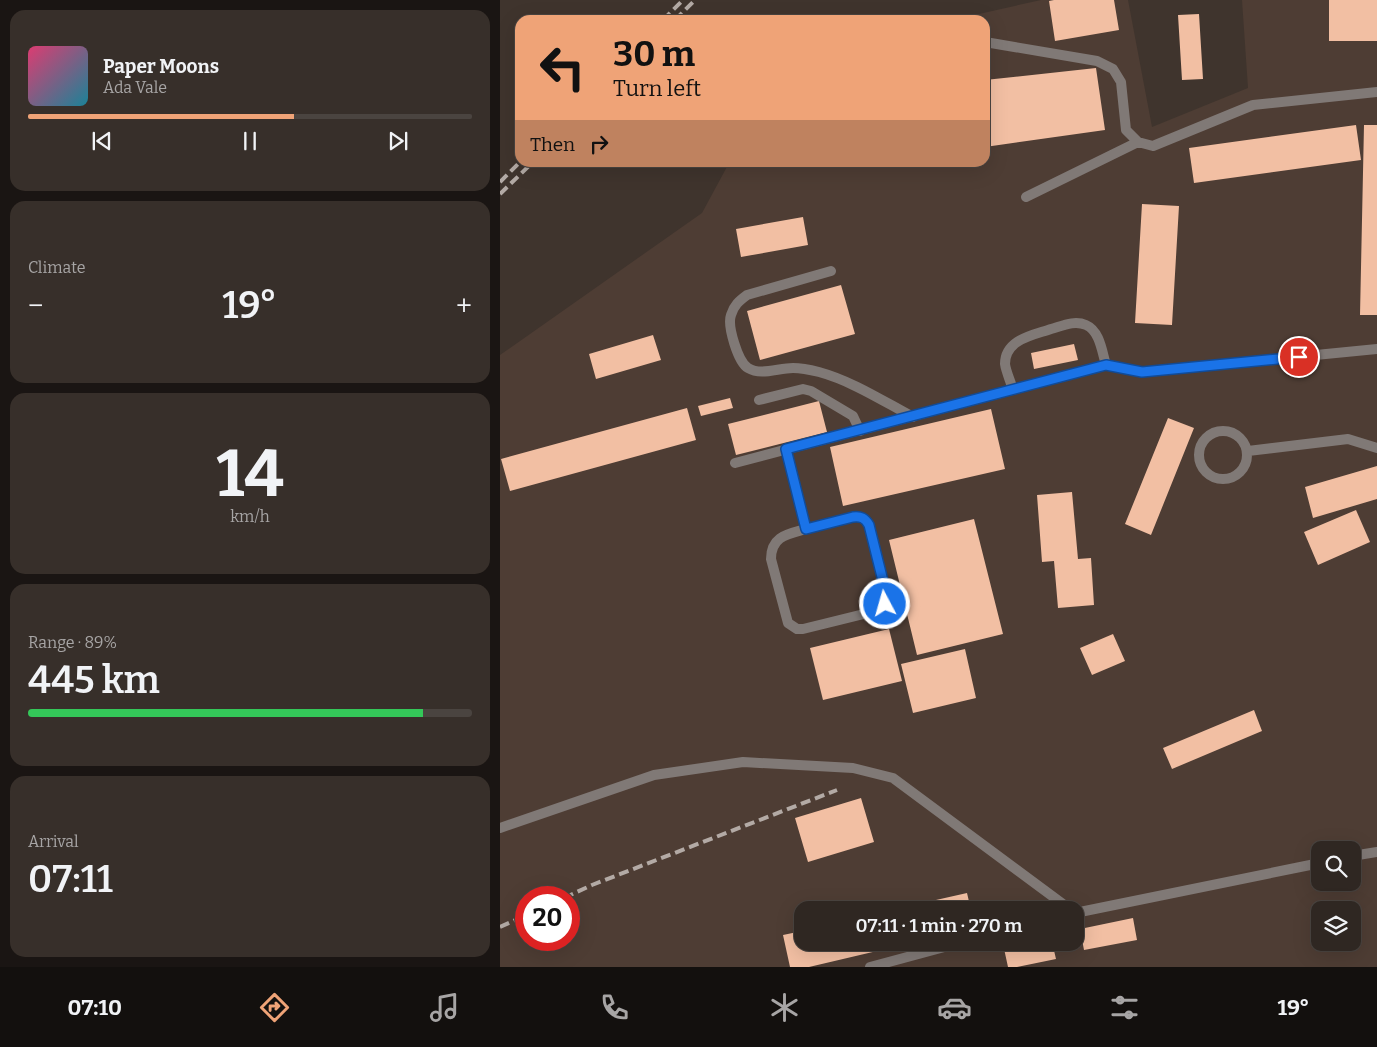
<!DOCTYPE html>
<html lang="en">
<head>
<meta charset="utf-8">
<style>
  :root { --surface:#2f2722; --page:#372f2a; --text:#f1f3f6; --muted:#a7a5a5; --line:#4a4440; --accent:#efa377 }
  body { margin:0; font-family:Bitter,serif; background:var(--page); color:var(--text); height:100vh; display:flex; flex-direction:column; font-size:19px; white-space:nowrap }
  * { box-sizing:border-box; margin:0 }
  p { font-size:16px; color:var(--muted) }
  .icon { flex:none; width:28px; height:28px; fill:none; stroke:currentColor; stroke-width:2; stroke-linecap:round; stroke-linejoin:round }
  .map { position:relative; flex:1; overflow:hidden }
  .details { display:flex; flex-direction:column; gap:10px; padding:10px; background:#1a1513; width:500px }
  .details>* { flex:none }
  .hud { position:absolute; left:15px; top:15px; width:475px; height:152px; border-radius:15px; box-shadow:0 5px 20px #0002,0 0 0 1px var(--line); background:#efa377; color:#111; overflow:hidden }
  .buttons { position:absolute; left:811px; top:841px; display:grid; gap:10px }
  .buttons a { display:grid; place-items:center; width:50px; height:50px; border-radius:10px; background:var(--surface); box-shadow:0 5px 20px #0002,0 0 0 1px var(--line); font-size:25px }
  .speed { position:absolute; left:15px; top:886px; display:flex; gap:10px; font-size:25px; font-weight:700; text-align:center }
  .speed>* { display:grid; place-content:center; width:65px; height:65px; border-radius:50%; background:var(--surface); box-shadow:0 5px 20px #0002,0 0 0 1px var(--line); line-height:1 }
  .speed .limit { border:8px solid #d22; background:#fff; color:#111 }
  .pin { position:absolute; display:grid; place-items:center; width:42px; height:42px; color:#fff; margin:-21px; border:2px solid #fff; border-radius:50%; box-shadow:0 1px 5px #0007 }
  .me { position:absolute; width:55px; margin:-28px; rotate:354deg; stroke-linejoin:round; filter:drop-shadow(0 0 4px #0008) }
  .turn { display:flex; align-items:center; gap:18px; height:105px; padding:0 15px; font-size:22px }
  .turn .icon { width:65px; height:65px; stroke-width:2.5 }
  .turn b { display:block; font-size:35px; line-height:42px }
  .then { display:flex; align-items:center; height:48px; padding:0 15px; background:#0003; gap:10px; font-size:19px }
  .big { font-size:38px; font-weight:600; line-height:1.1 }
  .details .tile { flex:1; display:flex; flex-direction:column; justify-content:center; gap:8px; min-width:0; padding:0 18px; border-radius:15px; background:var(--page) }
  .details .dial { align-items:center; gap:0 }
  .dial b { font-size:65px; line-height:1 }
  .song { display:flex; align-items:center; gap:15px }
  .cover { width:60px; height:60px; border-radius:8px; background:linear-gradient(135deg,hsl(340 70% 55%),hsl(190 70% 35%)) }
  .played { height:5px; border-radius:2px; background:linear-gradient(90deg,var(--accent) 60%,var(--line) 60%) }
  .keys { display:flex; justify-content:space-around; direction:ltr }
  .heat { display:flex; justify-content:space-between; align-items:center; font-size:28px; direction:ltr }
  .charge { height:8px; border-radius:4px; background:linear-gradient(90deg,#34c759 89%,var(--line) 0) }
  .trip { position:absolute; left:294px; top:901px; width:290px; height:50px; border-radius:15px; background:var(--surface); box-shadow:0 5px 20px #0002,0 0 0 1px var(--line); font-weight:600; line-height:50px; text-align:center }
  .menu { display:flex; height:80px; justify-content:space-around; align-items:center; background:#13100e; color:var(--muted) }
  .menu .icon { width:35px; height:35px }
  .menu .active { color:var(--accent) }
  .menu b { font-size:22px; color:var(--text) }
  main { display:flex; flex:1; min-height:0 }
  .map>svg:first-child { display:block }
</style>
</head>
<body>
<main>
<section class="details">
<div class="tile">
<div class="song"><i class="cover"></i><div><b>Paper Moons</b><p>Ada Vale</p></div></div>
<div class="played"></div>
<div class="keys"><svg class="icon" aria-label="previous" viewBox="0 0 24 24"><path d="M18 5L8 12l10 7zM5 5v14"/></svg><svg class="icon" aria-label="pause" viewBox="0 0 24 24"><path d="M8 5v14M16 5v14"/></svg><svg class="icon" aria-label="next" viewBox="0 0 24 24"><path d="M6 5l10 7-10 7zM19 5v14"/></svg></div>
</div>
<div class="tile"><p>Climate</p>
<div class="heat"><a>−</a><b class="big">19°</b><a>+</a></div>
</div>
<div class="tile dial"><b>14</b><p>km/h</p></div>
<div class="tile"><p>Range · 89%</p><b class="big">445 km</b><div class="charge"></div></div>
<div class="tile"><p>Arrival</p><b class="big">07:11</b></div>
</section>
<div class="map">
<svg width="877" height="967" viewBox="0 0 877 967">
  <rect width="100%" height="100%" fill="#3f342d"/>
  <path fill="#4e3d34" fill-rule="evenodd" d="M541,0H628L652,127L748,88L742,0H877V967H0V355L202,213L229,163L485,162V20H452ZM820,850H852V882H820ZM26,898H69V940H26ZM302,910H575V942H302ZM820,910H852V942H820Z"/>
  <path fill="#f2bfa3" d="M554,0H614L619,30L555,41L549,1Z
    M829,0H877V41H829Z
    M699,14L703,79L682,80L678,15Z
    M596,68L605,130L485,147V80Z
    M856,125L861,160L694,183L689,148Z
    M864,125H877V315H860Z
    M642,204L679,206L672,325L635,323Z
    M303,217L308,245L241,257L236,229Z
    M341,285L355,334L260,360L247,311Z
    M153,335L161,360L96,379L89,354Z
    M574,344L578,360L534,369L531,353Z
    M230,398L233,408L201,416L198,406Z
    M319,401L327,432L236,455L228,424Z
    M187,408L196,440L10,491L1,459Z
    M491,409L505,469L343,506L330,447Z
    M668,418L694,428L651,535L625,524Z
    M877,466V499L813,518L805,487Z
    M572,492L578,559L591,558L594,605L558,608L554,561L542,562L537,495Z
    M856,510L870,542L818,565L804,532Z
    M474,519L503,634L417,655L389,540Z
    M389,629L402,681L323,700L310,648Z
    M613,634L625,661L592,675L580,648Z
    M465,649L476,698L413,713L401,664Z
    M754,710L762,731L672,769L663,748Z
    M361,798L374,842L308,862L295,818Z
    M467,893L471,910H396V909Z
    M633,918L637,940L584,950L580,929Z
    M302,931V942L411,943L309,967H290L283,935Z
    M513,942H552L556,959L517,967H508L503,944Z"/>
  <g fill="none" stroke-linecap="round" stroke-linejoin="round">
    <path stroke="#807976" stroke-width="10" d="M485,42L597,61L613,69L621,82L626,130L638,142L653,146L753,105L877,92
      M526,197L638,142
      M331,271L247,295C239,301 234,305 231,315C227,326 238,362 248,368C261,376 278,368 293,368C302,368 311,370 319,372C352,381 383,401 413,417
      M513,390C511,382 506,372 505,364C505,339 534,335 551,329C562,326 574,320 586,325C600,331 602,352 606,365
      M259,400L303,389L311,391L353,416L360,431
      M699 455a24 24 0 1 1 48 0a24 24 0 1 1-48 0Z
      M286,449L306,529L353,517C361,516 365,518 369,525L386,593C387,602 385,607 376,611L303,629H297L288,623L271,559C271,536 288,534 306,529
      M748,451L848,439L877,448
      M235,463L606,365L642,372L877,349
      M0,828L154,775L243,762L353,768L393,778L571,910
      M852,856L877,852
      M575,913L820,863
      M370,967L463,942"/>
    <path stroke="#b3aaa5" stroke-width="4" stroke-dasharray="10 5" stroke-linecap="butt" d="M163,20L183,0
      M175,20L195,0
      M0,182L20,162
      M0,194L33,162
      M64,898L92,885L337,790
      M0,927L26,915"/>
  </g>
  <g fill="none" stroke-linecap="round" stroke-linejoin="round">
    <g stroke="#114b97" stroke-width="12">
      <path id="route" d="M385,604L386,593L369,525C365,518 361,516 353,517L306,529L286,449L606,365L642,372L799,357"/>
    </g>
    <use href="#route" stroke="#1a73e8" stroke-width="9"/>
  </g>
</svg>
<div class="buttons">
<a><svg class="icon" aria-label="search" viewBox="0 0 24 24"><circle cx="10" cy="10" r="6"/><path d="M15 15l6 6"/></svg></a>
<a><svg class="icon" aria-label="layers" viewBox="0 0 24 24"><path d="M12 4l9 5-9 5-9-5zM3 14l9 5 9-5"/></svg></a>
</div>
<div class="speed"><div class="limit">20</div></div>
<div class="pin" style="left:799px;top:357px;background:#d93025"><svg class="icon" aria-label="arrive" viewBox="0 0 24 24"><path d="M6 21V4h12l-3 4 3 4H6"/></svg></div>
<svg class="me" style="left:385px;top:604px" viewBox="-20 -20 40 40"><circle r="17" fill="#1a73e8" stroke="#fff" stroke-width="3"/><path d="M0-11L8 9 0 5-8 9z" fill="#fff"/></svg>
<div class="trip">07:11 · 1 min · 270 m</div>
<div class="hud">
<div class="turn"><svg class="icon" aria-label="left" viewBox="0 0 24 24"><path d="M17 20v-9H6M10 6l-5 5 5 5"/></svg><div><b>30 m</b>Turn left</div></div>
<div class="then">Then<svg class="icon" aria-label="right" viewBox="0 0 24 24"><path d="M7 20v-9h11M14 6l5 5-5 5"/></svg></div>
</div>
</div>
</main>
<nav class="menu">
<b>07:10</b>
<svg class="icon active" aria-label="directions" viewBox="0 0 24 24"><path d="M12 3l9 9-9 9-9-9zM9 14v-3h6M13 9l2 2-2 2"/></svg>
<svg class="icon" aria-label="music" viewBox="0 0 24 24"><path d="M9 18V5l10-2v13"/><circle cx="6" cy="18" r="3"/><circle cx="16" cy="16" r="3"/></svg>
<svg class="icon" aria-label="phone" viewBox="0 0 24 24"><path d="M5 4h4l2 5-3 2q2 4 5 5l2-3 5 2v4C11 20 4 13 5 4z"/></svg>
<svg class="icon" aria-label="climate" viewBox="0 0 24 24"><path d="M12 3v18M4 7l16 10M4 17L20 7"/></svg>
<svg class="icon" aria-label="car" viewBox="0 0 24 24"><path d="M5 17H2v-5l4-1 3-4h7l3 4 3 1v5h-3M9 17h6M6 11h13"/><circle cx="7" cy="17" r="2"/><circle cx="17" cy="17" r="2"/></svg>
<svg class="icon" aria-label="filters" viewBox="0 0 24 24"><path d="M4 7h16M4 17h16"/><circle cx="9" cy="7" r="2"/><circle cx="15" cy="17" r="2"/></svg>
<b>19°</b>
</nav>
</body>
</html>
